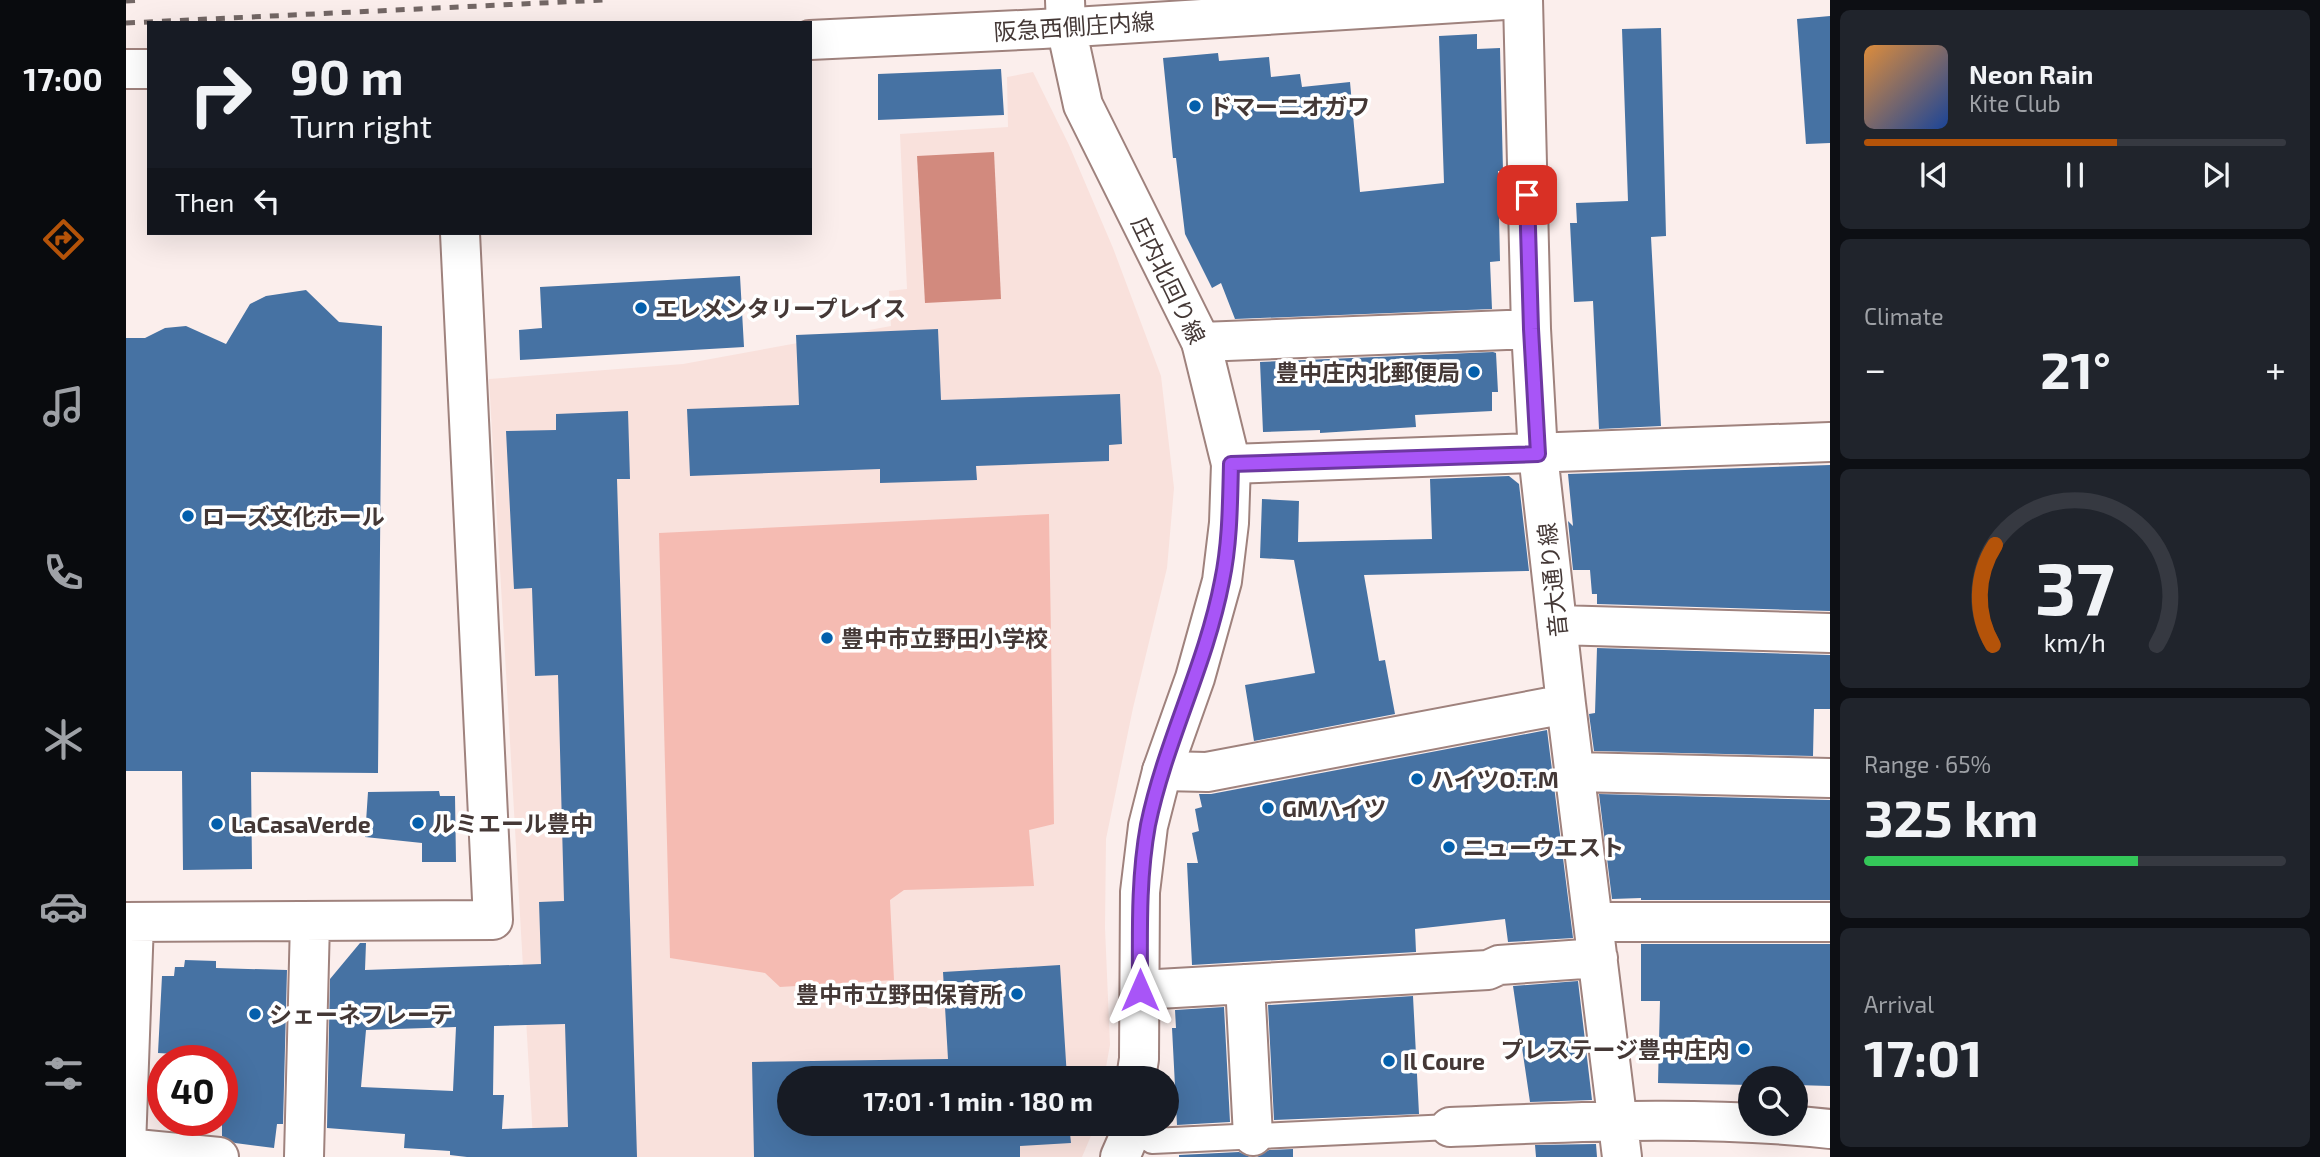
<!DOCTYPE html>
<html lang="en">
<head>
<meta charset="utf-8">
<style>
  :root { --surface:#171b24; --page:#20242c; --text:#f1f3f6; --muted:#9ea1a6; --line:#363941; --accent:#b45309 }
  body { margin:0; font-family:"Exo 2","Noto Sans JP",sans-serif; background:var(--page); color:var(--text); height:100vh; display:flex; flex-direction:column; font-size:26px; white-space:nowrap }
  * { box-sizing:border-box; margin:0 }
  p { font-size:23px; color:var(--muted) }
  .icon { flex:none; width:38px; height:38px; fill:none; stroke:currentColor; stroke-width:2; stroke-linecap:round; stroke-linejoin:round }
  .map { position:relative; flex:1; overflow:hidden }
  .sheet { display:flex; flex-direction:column; gap:10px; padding:10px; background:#0d0f14; width:490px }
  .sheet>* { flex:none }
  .banner { position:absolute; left:21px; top:21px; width:665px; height:214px; border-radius:0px; box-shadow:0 7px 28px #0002; background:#171b24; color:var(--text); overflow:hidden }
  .controls { position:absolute; left:1612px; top:1066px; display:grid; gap:14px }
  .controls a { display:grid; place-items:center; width:70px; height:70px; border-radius:50%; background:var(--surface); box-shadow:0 7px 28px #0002; font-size:35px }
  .speed { position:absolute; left:21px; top:1045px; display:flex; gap:14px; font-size:35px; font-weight:700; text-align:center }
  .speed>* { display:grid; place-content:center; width:91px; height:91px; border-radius:50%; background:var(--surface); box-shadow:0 7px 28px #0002; line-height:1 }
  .speed .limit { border:10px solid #d22; background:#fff; color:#111 }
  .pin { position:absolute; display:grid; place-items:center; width:60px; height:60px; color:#fff; margin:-30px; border-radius:14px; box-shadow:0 4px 10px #0006 }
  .me { position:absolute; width:77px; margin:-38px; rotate:0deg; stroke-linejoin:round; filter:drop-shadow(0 0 5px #0008) }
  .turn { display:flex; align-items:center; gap:24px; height:147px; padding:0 28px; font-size:32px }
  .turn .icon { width:91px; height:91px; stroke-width:2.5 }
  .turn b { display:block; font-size:49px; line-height:60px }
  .then { display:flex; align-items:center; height:66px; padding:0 28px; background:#0003; gap:14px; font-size:26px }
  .big { font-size:52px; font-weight:700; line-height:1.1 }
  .sheet .tile { flex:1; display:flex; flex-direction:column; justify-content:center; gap:10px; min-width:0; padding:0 24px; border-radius:10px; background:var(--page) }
  .sheet .dial { align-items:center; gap:0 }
  .dial svg { height:182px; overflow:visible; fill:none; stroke:var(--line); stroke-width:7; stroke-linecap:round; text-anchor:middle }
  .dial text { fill:var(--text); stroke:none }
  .song { display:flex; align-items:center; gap:21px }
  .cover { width:84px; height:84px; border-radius:10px; background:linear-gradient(135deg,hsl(30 70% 55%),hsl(220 70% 35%)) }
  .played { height:7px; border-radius:4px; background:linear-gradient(90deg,var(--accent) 60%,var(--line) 60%) }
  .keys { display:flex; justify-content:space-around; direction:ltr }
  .heat { display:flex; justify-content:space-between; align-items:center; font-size:38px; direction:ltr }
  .charge { height:10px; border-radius:5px; background:linear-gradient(90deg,#34c759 65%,var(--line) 0) }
  .trip { position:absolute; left:651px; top:1066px; width:402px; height:70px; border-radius:35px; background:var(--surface); box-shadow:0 7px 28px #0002; font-weight:700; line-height:70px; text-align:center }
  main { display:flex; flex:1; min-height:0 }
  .tab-bar { display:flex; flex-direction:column; width:126px; justify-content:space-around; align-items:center; background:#090b0e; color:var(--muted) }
  .tab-bar .icon { width:49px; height:49px }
  .tab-bar .active { color:var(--accent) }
  .tab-bar b { font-size:32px; color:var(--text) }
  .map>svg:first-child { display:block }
</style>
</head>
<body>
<main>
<nav class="tab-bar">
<b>17:00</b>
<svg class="icon active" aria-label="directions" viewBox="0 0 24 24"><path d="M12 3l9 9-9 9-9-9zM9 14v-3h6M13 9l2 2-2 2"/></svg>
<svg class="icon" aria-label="music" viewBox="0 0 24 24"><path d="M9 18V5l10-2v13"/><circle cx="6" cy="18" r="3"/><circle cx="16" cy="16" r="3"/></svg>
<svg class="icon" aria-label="phone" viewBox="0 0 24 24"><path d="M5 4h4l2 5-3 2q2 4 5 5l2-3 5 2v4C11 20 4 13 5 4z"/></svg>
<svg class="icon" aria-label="climate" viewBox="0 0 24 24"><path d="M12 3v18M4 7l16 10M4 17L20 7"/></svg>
<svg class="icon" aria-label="car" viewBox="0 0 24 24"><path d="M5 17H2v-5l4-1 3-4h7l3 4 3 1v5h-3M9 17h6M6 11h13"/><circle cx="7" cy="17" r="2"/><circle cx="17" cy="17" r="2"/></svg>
<svg class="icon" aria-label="filters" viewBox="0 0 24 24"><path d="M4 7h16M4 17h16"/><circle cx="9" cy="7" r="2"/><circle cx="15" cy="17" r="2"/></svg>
</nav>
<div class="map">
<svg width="1704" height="1157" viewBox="0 0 1704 1157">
  <rect width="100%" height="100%" fill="#fbeeec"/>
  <path fill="#f9e1dc" d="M907,72L943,145L987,248L1035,376L1048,488L1041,568L1007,708L980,839L979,928L984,1045L978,1078H663V1124H970L956,1157H408L363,379L557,364L765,326L763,291L781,289L774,134L882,127L881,77Z"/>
  <path fill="#f5bbb2" d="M923,514L928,824L903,830L908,886L778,890L764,900L768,980L654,987L639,973L544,958L533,533Z"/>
  <path fill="#d28a7e" d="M868,152L875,299L799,303L791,156Z"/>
  <path fill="#4672a3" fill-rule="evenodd" d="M1704,16V143L1680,144L1671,19Z
    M1535,28L1540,236L1525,237L1535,426L1473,429L1467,301L1448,302L1444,223H1451L1450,203L1502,201L1496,29Z
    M1351,34V49L1374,48L1377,171H1372L1374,261L1364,262L1366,309L1109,319L1095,283L1086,288L1059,234L1050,158H1047L1037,58L1092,53L1093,61L1143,57L1145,77L1174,74L1176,87L1224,82L1234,192L1318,183L1313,36Z
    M875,69L878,115L752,120V74Z
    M614,276L618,347L394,360L393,330L416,328L414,287Z
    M180,290L213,322L256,326L252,773L125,772L126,869L57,870L56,771H0V338H19L39,328L60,326L100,344L124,304L140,296Z
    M812,329L815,400L994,394L996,444L983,445V461L850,466L851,480L754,483V469L564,476L561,409L673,405L670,335Z
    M1367,352L1370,353L1372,392H1366V411L1289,415L1290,427L1194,433V430L1137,432L1134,362Z
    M502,411L504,479H491L511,1157H341L324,1155V1151L278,1148L279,1134L201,1128L204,979L234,943H240L239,970L415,964L413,902L438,901L432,675L409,676L406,588L388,589L380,431L430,430V414ZM439,1024L442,1127L376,1129L378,1095H367L368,1026ZM330,1027L327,1091L235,1087L240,1030Z
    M1704,465V611L1471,604V594H1466L1464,570H1447L1442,521L1447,526L1442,474Z
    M1383,476L1393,484L1403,571L1238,575L1253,661L1259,660L1269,714L1128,741L1119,685L1189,673L1168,560L1134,558L1136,499L1173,501L1172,542L1306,539L1304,479Z
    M1471,648L1704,655V709H1688L1687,756L1468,751L1463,714L1469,713Z
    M1421,730L1447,938L1382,942L1379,919L1289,929L1290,952L1066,965L1061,863H1072L1066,833L1073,831L1069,809L1076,807L1073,794H1085Z
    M313,791L314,796H329L330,862H296V843L239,837L242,792Z
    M1473,794L1704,800V900H1515V898L1486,899Z
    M1515,944H1704V1086L1670,1085V1078H1624V1085L1532,1083L1534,1001H1515Z
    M59,960L90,961V968L161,970L157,1124H151L148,1148L109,1143L96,1136V1057L32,1053L36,976H48L49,967H58Z
    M934,965L941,1078H663V1124H943L945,1143L894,1146V1157H628L626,1062L822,1059L817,972Z
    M1452,981L1466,1100L1404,1102L1387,986Z
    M1287,996L1293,1114L1148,1120L1142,1005Z
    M1098,1007L1104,1122L1051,1125L1046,1028H1050L1049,1010Z
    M1470,1144L1471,1157H1410L1409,1145Z
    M1167,1149V1157H1131L1143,1150Z
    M1113,1152L1124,1157H1053V1155Z"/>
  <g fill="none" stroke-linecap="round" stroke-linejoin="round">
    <g stroke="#9f827d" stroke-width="28">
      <path id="service" d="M1026,1141L1324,1127"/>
    </g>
    <g stroke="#9f827d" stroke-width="42">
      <path id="minor" d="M939,0L940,27
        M1397,0L1405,329L1412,454L1440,704L1496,1157
        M1075,342L1405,329
        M1105,464L1704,442
        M1431,625L1704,633
        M1036,771L1081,772L1440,704
        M1449,772L1704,778
        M0,922L367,920L334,233
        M1468,922H1704
        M1119,984L1127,1136
        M1014,990L1362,970L1373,965L1472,958
        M1324,1127C1450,1122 1578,1115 1704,1129
        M0,1147L8,922
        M0,1148L93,1157
        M178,1157L184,922"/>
    </g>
    <g stroke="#9f827d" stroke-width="42">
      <path id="tertiary" d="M940,27L957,105L1075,342L1105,464L1103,523L1096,581L1069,678L1036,771L1022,826L1014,892L1013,1059L1010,1078
        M684,40L916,29L1379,0
        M0,69H23
        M994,1157L1001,1141L1003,1124"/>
    </g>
    <use href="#service" stroke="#fff" stroke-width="24"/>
    <use href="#minor" stroke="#fff" stroke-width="38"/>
    <use href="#tertiary" stroke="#fff" stroke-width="38"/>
    <path stroke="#736765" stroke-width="5" stroke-dasharray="9 9" stroke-linecap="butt" d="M0,1L17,0
      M0,23L478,0"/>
  </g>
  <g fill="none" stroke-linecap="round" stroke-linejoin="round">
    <g stroke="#6d37a1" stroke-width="18">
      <path id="route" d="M1014,990C1014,935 1012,880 1022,825C1039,742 1080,665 1096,581C1104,543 1104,503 1105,464L1412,454L1405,329L1401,195"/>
    </g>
    <use href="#route" stroke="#a855f7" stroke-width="12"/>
  </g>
  <g fill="#035fac" stroke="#fff" stroke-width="2.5">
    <circle cx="1069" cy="106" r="7"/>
    <circle cx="515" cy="308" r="7"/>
    <circle cx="1348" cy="372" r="7"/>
    <circle cx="62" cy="516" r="7"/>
    <circle cx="701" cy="638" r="7"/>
    <circle cx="1291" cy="779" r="7"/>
    <circle cx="1142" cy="808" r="7"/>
    <circle cx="292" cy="823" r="7"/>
    <circle cx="91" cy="824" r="7"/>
    <circle cx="1323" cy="847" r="7"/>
    <circle cx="891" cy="994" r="7"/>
    <circle cx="129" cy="1014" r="7"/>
    <circle cx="1618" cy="1049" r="7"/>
    <circle cx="1263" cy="1061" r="7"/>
  </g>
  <g text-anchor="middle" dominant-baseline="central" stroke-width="7" stroke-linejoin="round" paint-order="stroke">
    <g font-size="23" fill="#443836" stroke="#fff">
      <text transform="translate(948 26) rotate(-4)">阪急西側庄内線</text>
      <text transform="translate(1043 280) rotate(64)">庄内北回り線</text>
      <text transform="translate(1426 580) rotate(-96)">音大通り線</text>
    </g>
    <g font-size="23" font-weight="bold" fill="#443836" stroke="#fff" text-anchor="start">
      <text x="1083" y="106">ドマーニオガワ</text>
      <text x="529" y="308">エレメンタリープレイス</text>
      <text x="1334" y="372" text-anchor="end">豊中庄内北郵便局</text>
      <text x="76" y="516">ローズ文化ホール</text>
      <text x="715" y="638">豊中市立野田小学校</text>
      <text x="1305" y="779">ハイツO.T.M</text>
      <text x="1156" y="808">GMハイツ</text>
      <text x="306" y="823">ルミエール豊中</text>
      <text x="105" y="824">LaCasaVerde</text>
      <text x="1337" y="847">ニューウエスト</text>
      <text x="877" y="994" text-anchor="end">豊中市立野田保育所</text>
      <text x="143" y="1014">シェーネフレーテ</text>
      <text x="1604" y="1049" text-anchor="end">プレステージ豊中庄内</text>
      <text x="1277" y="1061">Il Coure</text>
    </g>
  </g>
</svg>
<div class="controls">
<a><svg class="icon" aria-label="search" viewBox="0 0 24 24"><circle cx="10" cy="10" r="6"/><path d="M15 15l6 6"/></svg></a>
</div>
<div class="speed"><div class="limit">40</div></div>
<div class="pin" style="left:1401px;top:195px;background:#d93025"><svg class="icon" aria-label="arrive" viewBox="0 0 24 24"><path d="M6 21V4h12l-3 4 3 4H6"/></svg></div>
<svg class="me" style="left:1014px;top:990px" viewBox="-20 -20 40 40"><path d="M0-17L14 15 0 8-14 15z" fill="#a855f7" stroke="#fff" stroke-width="4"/></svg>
<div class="trip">17:01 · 1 min · 180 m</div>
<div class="banner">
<div class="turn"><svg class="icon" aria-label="right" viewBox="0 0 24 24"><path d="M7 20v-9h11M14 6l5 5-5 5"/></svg><div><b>90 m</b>Turn right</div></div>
<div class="then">Then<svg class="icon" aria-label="left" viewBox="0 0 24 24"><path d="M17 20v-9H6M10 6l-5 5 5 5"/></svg></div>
</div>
</div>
<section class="sheet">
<div class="tile">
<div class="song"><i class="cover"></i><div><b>Neon Rain</b><p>Kite Club</p></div></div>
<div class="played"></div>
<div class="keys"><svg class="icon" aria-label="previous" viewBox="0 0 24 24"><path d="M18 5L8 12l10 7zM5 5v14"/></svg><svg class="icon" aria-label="pause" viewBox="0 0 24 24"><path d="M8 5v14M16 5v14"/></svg><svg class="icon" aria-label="next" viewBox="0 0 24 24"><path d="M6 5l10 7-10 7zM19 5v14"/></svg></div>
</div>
<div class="tile"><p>Climate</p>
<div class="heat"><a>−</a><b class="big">21°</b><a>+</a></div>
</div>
<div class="tile dial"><svg viewBox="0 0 100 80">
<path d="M14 69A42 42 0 1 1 86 69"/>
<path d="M14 69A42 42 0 0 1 15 25" stroke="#b45309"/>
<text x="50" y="56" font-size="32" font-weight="700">37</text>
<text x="50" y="72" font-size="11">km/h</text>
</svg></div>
<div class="tile"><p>Range · 65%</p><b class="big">325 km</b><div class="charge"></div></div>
<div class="tile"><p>Arrival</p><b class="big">17:01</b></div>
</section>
</main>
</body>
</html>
